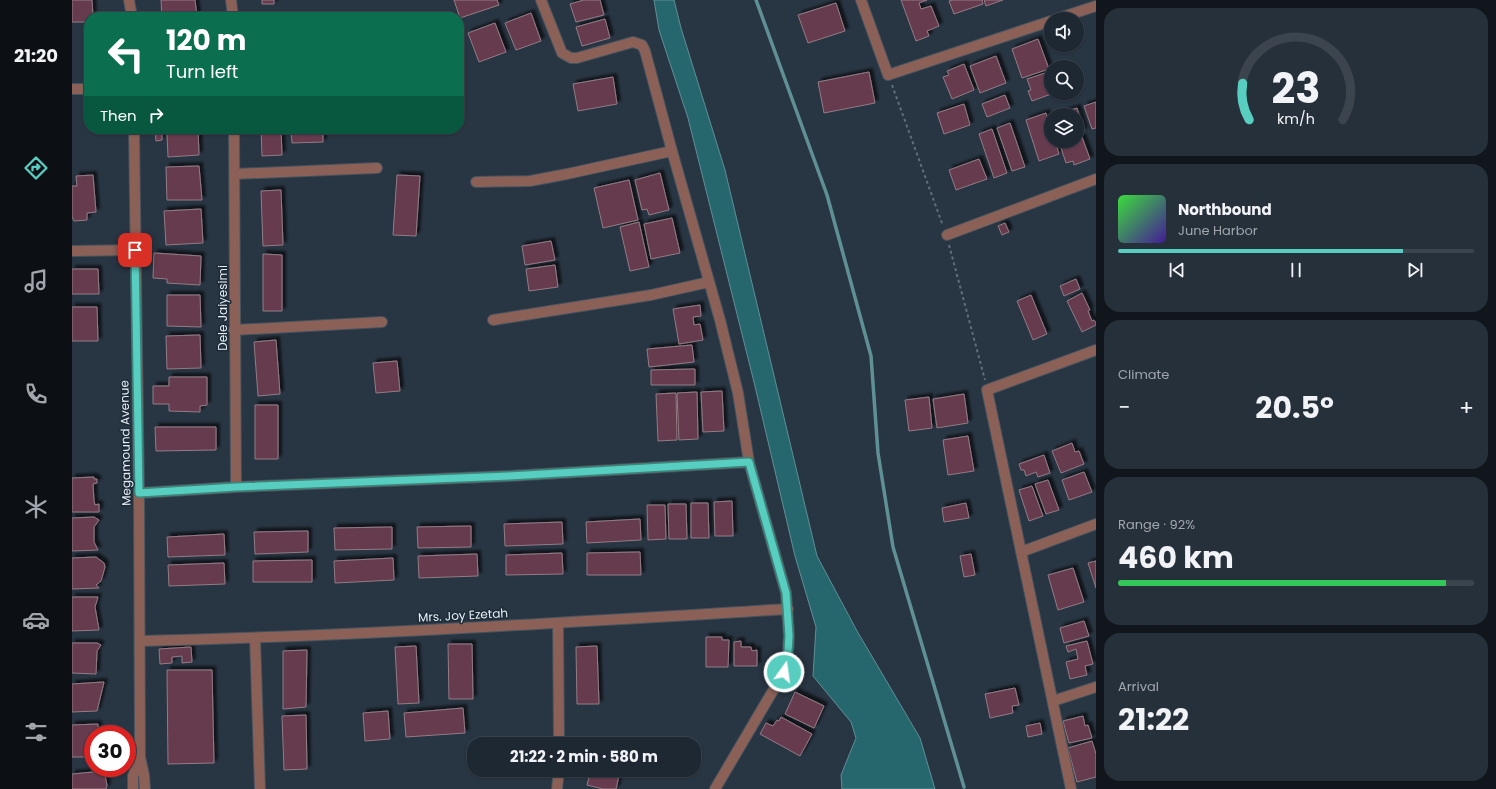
<!DOCTYPE html>
<html lang="en">
<head>
<meta charset="utf-8">
<style>
  :root { --surface:#1e2832; --page:#26303a; --text:#f1f3f6; --muted:#a1a6ac; --line:#3c444d; --accent:#58cec0 }
  body { margin:0; font-family:Poppins,sans-serif; background:var(--page); color:var(--text); height:100vh; display:flex; flex-direction:column; font-size:15px; white-space:nowrap }
  * { box-sizing:border-box; margin:0 }
  p { font-size:13px; color:var(--muted) }
  .icon { flex:none; width:22px; height:22px; fill:none; stroke:currentColor; stroke-width:2; stroke-linecap:round; stroke-linejoin:round }
  .map { position:relative; flex:1; overflow:hidden }
  .panel { display:flex; flex-direction:column; gap:8px; padding:8px; background:#10161c; width:400px }
  .panel>* { flex:none }
  .hud { position:absolute; left:12px; top:12px; width:380px; height:122px; border-radius:16px; box-shadow:0 1px 3px #0004,0 0 0 1px var(--line); background:#0b6e4f; color:#fff; overflow:hidden }
  .buttons { position:absolute; left:972px; top:12px; display:grid; gap:8px }
  .buttons a { display:grid; place-items:center; width:40px; height:40px; border-radius:50%; background:var(--surface); box-shadow:0 1px 3px #0004,0 0 0 1px var(--line); font-size:20px }
  .speed { position:absolute; left:12px; top:725px; display:flex; gap:8px; font-size:20px; font-weight:700; text-align:center }
  .speed>* { display:grid; place-content:center; width:52px; height:52px; border-radius:50%; background:var(--surface); box-shadow:0 1px 3px #0004,0 0 0 1px var(--line); line-height:1 }
  .speed .limit { border:6px solid #d22; background:#fff; color:#111 }
  .pin { position:absolute; display:grid; place-items:center; width:34px; height:34px; color:#fff; margin:-17px; border-radius:8px; box-shadow:0 2px 6px #0006 }
  .me { position:absolute; width:44px; margin:-22px; rotate:14deg; stroke-linejoin:round; filter:drop-shadow(0 0 3px #0008) }
  .turn { display:flex; align-items:center; gap:14px; height:84px; padding:0 16px; font-size:18px }
  .turn .icon { width:52px; height:52px; stroke-width:2.5 }
  .turn b { display:block; font-size:28px; line-height:34px }
  .then { display:flex; align-items:center; height:38px; padding:0 16px; background:#0003; gap:8px; font-size:15px }
  .big { font-size:30px; font-weight:700; line-height:1.1 }
  .panel .widget { flex:1; display:flex; flex-direction:column; justify-content:center; gap:6px; min-width:0; padding:0 14px; border-radius:16px; background:var(--page) }
  .panel .dial { align-items:center; gap:0 }
  .dial svg { height:104px; overflow:visible; fill:none; stroke:var(--line); stroke-width:7; stroke-linecap:round; text-anchor:middle }
  .dial text { fill:var(--text); stroke:none }
  .song { display:flex; align-items:center; gap:12px }
  .cover { width:48px; height:48px; border-radius:6px; background:linear-gradient(135deg,hsl(120 70% 55%),hsl(260 70% 35%)) }
  .played { height:4px; border-radius:2px; background:linear-gradient(90deg,var(--accent) 80%,var(--line) 80%) }
  .keys { display:flex; justify-content:space-around; direction:ltr }
  .heat { display:flex; justify-content:space-between; align-items:center; font-size:22px; direction:ltr }
  .charge { height:6px; border-radius:3px; background:linear-gradient(90deg,#34c759 92%,var(--line) 0) }
  .trip { position:absolute; left:395px; top:737px; width:234px; height:40px; border-radius:16px; background:var(--surface); box-shadow:0 1px 3px #0004,0 0 0 1px var(--line); font-weight:700; line-height:40px; text-align:center }
  main { display:flex; flex:1; min-height:0 }
  .tab-bar { display:flex; flex-direction:column; width:72px; justify-content:space-around; align-items:center; background:#0c1014; color:var(--muted) }
  .tab-bar .icon { width:28px; height:28px }
  .tab-bar .on { color:var(--accent) }
  .tab-bar b { font-size:18px; color:var(--text) }
  .map>svg:first-child { display:block }
</style>
</head>
<body>
<main>
<nav class="tab-bar">
<b>21:20</b>
<svg class="icon on" aria-label="directions" viewBox="0 0 24 24"><path d="M12 3l9 9-9 9-9-9zM9 14v-3h6M13 9l2 2-2 2"/></svg>
<svg class="icon" aria-label="music" viewBox="0 0 24 24"><path d="M9 18V5l10-2v13"/><circle cx="6" cy="18" r="3"/><circle cx="16" cy="16" r="3"/></svg>
<svg class="icon" aria-label="phone" viewBox="0 0 24 24"><path d="M5 4h4l2 5-3 2q2 4 5 5l2-3 5 2v4C11 20 4 13 5 4z"/></svg>
<svg class="icon" aria-label="climate" viewBox="0 0 24 24"><path d="M12 3v18M4 7l16 10M4 17L20 7"/></svg>
<svg class="icon" aria-label="car" viewBox="0 0 24 24"><path d="M5 17H2v-5l4-1 3-4h7l3 4 3 1v5h-3M9 17h6M6 11h13"/><circle cx="7" cy="17" r="2"/><circle cx="17" cy="17" r="2"/></svg>
<svg class="icon" aria-label="filters" viewBox="0 0 24 24"><path d="M4 7h16M4 17h16"/><circle cx="9" cy="7" r="2"/><circle cx="15" cy="17" r="2"/></svg>
</nav>
<div class="map">
<svg width="1024" height="789" viewBox="0 0 1024 789">
  <defs>
    <filter id="shadow"><feDropShadow dx="3.5" dy="-3.5" stdDeviation="1" flood-color="#0009"/></filter>
  </defs>
  <rect width="100%" height="100%" fill="#283542"/>
  <path fill="#25676d" stroke="#5f9096" d="M582,0H602L609,28L653,170L745,556L785,631L848,738L863,789H770L769,775L784,738L779,722L741,676L744,627L723,556L682,382L616,118L587,30Z"/>
  <g fill="none" stroke-linecap="round" stroke-linejoin="round">
    <path stroke="#5f9096" stroke-width="3.5" d="M684,0L755,195L799,356L806,453L821,547L892,787"/>
  </g>
  <path fill="#653a4d" stroke="#937c85" filter="url(#shadow)" d="M0,0H20L21,17H17V22H0Z
    M89,0H123L125,17H90Z
    M190,0H202V4H190Z
    M382,0H425L427,5L388,18Z
    M512,0H528L532,15L504,22L498,4Z
    M829,0H855L847,3L849,9L859,6L867,26L855,31L857,36L844,41Z
    M881,0H910L911,4L882,14L877,1Z
    M912,0H931L914,6Z
    M764,3L773,31L736,43L726,15Z
    M459,13L469,41L444,50L433,23Z
    M533,19L538,38L510,46L504,27Z
    M423,23L434,52L407,62L396,33Z
    M966,39L977,69L950,78L940,49Z
    M924,56L934,83L908,93L898,66Z
    M892,64L902,90L880,99L871,77L877,75L875,71Z
    M979,71V93H982L960,101L956,91L959,90L955,79Z
    M797,72L803,103L752,113L746,82Z
    M541,77L545,104L506,111L501,84Z
    M933,95L938,108L915,117L910,104Z
    M1024,102V128L1020,129L1012,106Z
    M892,104L898,125L872,134L865,113Z
    M1005,108L1012,131L1005,133V115H983Z
    M974,113L979,129V141H983L987,154L967,161L954,120Z
    M938,123L953,167L940,171L925,128Z
    M83,129H126L127,155L96,157L95,134H90V140L84,141Z
    M189,129H209L210,155L190,156Z
    M219,129H251V142L220,143Z
    M920,129L935,173L922,178L907,134Z
    M1010,137L1018,159L1002,165L1001,161L994,163L988,145L999,141H1005V139Z
    M907,159L915,179L884,190L877,170Z
    M127,166L130,200H95L94,167Z
    M588,173L597,210L577,215L575,209L570,210L563,180Z
    M21,175L24,212L15,213V220L2,221L0,217V186H5L4,176Z
    M325,175L348,176L344,236L321,235Z
    M557,180L566,220L531,228L522,188Z
    M209,190L211,245L191,246L189,191Z
    M129,209L131,243L94,245L92,211Z
    M600,218L608,253L579,259L572,224Z
    M567,222L577,267L558,271L548,227Z
    M933,223L937,232L930,235L926,226Z
    M479,241L483,260L453,265L450,246Z
    M82,253L129,256L128,285L95,283V279L81,278Z
    M191,254L210,255V311H191Z
    M483,265L486,287L457,291L454,269Z
    M0,269H26L27,294H0Z
    M1004,279L1008,289L992,296L988,286Z
    M1010,293L1018,310L1016,311L1020,321L1022,320L1024,323V325L1010,332L995,301Z
    M95,295H128L129,327L95,326Z
    M959,295L975,334L961,340L945,301Z
    M628,305L629,316L621,317L622,325L628,324L631,340L607,344L601,309Z
    M0,307H25L26,341H0Z
    M128,335L129,368L95,369L94,336Z
    M204,340L208,394L186,396L182,342Z
    M620,345L622,362L577,367L575,349Z
    M325,361L328,391L304,393L301,363Z
    M623,369V385H579V370Z
    M97,377H135V405L128,406V412L97,411V404H81V386H97Z
    M650,391L652,431L631,432L629,392Z
    M625,392L626,439L607,440L605,393Z
    M604,393L605,440L586,441L584,394Z
    M892,394L896,423L865,428L861,399Z
    M857,397L860,428L837,431L833,400Z
    M183,405H206V459H183Z
    M83,427H144V450L84,451Z
    M896,436L902,471L876,475L871,440Z
    M1000,443L1003,452L1007,451L1012,464L989,473L980,451Z
    M972,455L978,473L966,477L964,472L954,476L952,470H949L947,464Z
    M1012,472L1020,492L997,500L990,480Z
    M22,477V479H25V483L21,484L22,501L23,505L27,504V512H0V478Z
    M976,480L987,510L974,514L963,484Z
    M960,486L971,516L957,521L947,490Z
    M660,501L661,536H643L642,502Z
    M619,503H636L637,538H619Z
    M894,503L897,518L872,522L870,508Z
    M596,504H614L615,539H597Z
    M575,505H593L594,539L576,540Z
    M22,517L27,520L22,527V542L26,550L0,551V518Z
    M568,519L569,540L515,543L514,522Z
    M490,522L491,544L433,546L432,524Z
    M399,526V547L346,548L345,527Z
    M320,527V549L263,550L262,528Z
    M236,531V552L183,554L182,532Z
    M152,534L153,555L96,557L95,537Z
    M568,552L569,575H515V553Z
    M490,553L491,574L434,575V555Z
    M405,554L406,576L347,578L346,556Z
    M899,554L903,575L892,577L888,556Z
    M24,557L32,563L33,567L29,581L24,585L27,588L0,589V558Z
    M321,558L322,580L263,583L262,561Z
    M240,560V582H181V561Z
    M1024,561V588L1016,563Z
    M152,563L153,584L97,586L96,565Z
    M1001,568L1012,602L986,610L976,575Z
    M0,597H26L23,607L27,630L0,631Z
    M1012,621L1017,636L992,643L988,628Z
    M634,637H650V640H657L656,667H634Z
    M669,641V647H679L680,651L685,650V666H662V642Z
    M1015,641L1021,664L1013,666L1015,675L998,679L994,662L1006,659L1004,649L996,652L994,646Z
    M0,643H25L29,645L25,651L24,674L0,673Z
    M376,644H400L401,699H377Z
    M344,646L347,703L326,704L323,647Z
    M525,646L527,704H505L504,647Z
    M119,647L120,662L110,663V656L100,657V663L88,664L87,649Z
    M235,650L234,707L211,709V651Z
    M95,670H140L142,763L96,764Z
    M32,682L25,711L0,712V684Z
    M943,688L947,705L940,706L941,713L918,718L913,694Z
    M723,692L752,706L742,728L713,714Z
    M391,708L393,733L334,737L332,713Z
    M316,711L318,739L293,741L291,713Z
    M234,715L235,769L212,770L210,716Z
    M1011,716L1013,726L1016,725L1020,738L997,743L991,721Z
    M709,717L740,734L728,756L688,734L694,723L701,726L705,720L707,721Z
    M968,723L970,734L956,737L954,726Z
    M26,724V734H21V757H0V725Z
    M1020,741L1024,754V777L1005,782L996,748Z
    M519,770H543L548,771L544,789H531L515,785Z
    M32,771L35,785L34,789H0V774Z"/>
  <g fill="none" stroke-linecap="round" stroke-linejoin="round">
    <g stroke="#46535f" stroke-width="12">
      <path id="minor" d="M57,0L60,17
        M159,0L161,17
        M469,0L490,53L499,58H505L561,42L570,45L573,51L600,151L648,320L666,393L677,462L714,593L717,636L716,652L712,672L643,789
        M789,0L816,75L979,21
        M313,17H316
        M984,19L1024,6
        M0,89H17
        M62,129L67,493L68,757L72,775L73,789
        M162,129L164,487
        M163,174L305,168
        M404,182L458,181L495,174L600,151
        M875,235L1024,179
        M0,251L63,250
        M421,320L579,295L637,282
        M162,330L310,322
        M67,493L164,487L437,476L677,462
        M949,552L1024,524
        M486,623L487,744
        M183,638L188,789
        M68,641C284,636 500,622 716,609
        M981,701L1024,687
        M61,789V776L68,757
        M485,789L487,770
        M999,789L915,390L1024,350"/>
    </g>
    <path stroke="#626e79" stroke-width="2" stroke-dasharray="3 3" stroke-linecap="butt" d="M820,85L871,226
      M877,245L913,380"/>
    <use href="#minor" stroke="#8b6157" stroke-width="10"/>
  </g>
  <g fill="none" stroke-linecap="round" stroke-linejoin="round">
    <g stroke="#39867d" stroke-width="10">
      <path id="route" d="M63,250L67,493L164,487L437,476L677,462L714,593L717,636L716,652L712,672"/>
    </g>
    <use href="#route" stroke="#58cec0" stroke-width="7"/>
  </g>
  <g text-anchor="middle" dominant-baseline="central" stroke-width="3" stroke-linejoin="round" paint-order="stroke">
    <g font-size="12" fill="#e5eef6" stroke="#1e2b38">
      <text transform="translate(150 308) rotate(-90)">Dele Jaiyesimi</text>
      <text transform="translate(53 443) rotate(-91)">Megamound Avenue</text>
      <text transform="translate(391 615) rotate(-3)">Mrs. Joy Ezetah</text>
    </g>
  </g>
</svg>
<div class="buttons">
<a><svg class="icon" aria-label="sound" viewBox="0 0 24 24"><path d="M4 9h4l5-4v14l-5-4H4zM17 9q2 3 0 6"/></svg></a>
<a><svg class="icon" aria-label="search" viewBox="0 0 24 24"><circle cx="10" cy="10" r="6"/><path d="M15 15l6 6"/></svg></a>
<a><svg class="icon" aria-label="layers" viewBox="0 0 24 24"><path d="M12 4l9 5-9 5-9-5zM3 14l9 5 9-5"/></svg></a>
</div>
<div class="speed"><div class="limit">30</div></div>
<div class="pin" style="left:63px;top:250px;background:#d93025"><svg class="icon" aria-label="arrive" viewBox="0 0 24 24"><path d="M6 21V4h12l-3 4 3 4H6"/></svg></div>
<svg class="me" style="left:712px;top:672px" viewBox="-20 -20 40 40"><circle r="17" fill="#58cec0" stroke="#fff" stroke-width="3"/><path d="M0-11L8 9 0 5-8 9z" fill="#fff"/></svg>
<div class="trip">21:22 · 2 min · 580 m</div>
<div class="hud">
<div class="turn"><svg class="icon" aria-label="left" viewBox="0 0 24 24"><path d="M17 20v-9H6M10 6l-5 5 5 5"/></svg><div><b>120 m</b>Turn left</div></div>
<div class="then">Then<svg class="icon" aria-label="right" viewBox="0 0 24 24"><path d="M7 20v-9h11M14 6l5 5-5 5"/></svg></div>
</div>
</div>
<section class="panel">
<div class="widget dial"><svg viewBox="0 0 100 80">
<path d="M14 69A42 42 0 1 1 86 69"/>
<path d="M14 69A42 42 0 0 1 9 41" stroke="#58cec0"/>
<text x="50" y="56" font-size="32" font-weight="700">23</text>
<text x="50" y="72" font-size="11">km/h</text>
</svg></div>
<div class="widget">
<div class="song"><i class="cover"></i><div><b>Northbound</b><p>June Harbor</p></div></div>
<div class="played"></div>
<div class="keys"><svg class="icon" aria-label="previous" viewBox="0 0 24 24"><path d="M18 5L8 12l10 7zM5 5v14"/></svg><svg class="icon" aria-label="pause" viewBox="0 0 24 24"><path d="M8 5v14M16 5v14"/></svg><svg class="icon" aria-label="next" viewBox="0 0 24 24"><path d="M6 5l10 7-10 7zM19 5v14"/></svg></div>
</div>
<div class="widget"><p>Climate</p>
<div class="heat"><a>−</a><b class="big">20.5°</b><a>+</a></div>
</div>
<div class="widget"><p>Range · 92%</p><b class="big">460 km</b><div class="charge"></div></div>
<div class="widget"><p>Arrival</p><b class="big">21:22</b></div>
</section>
</main>
</body>
</html>
